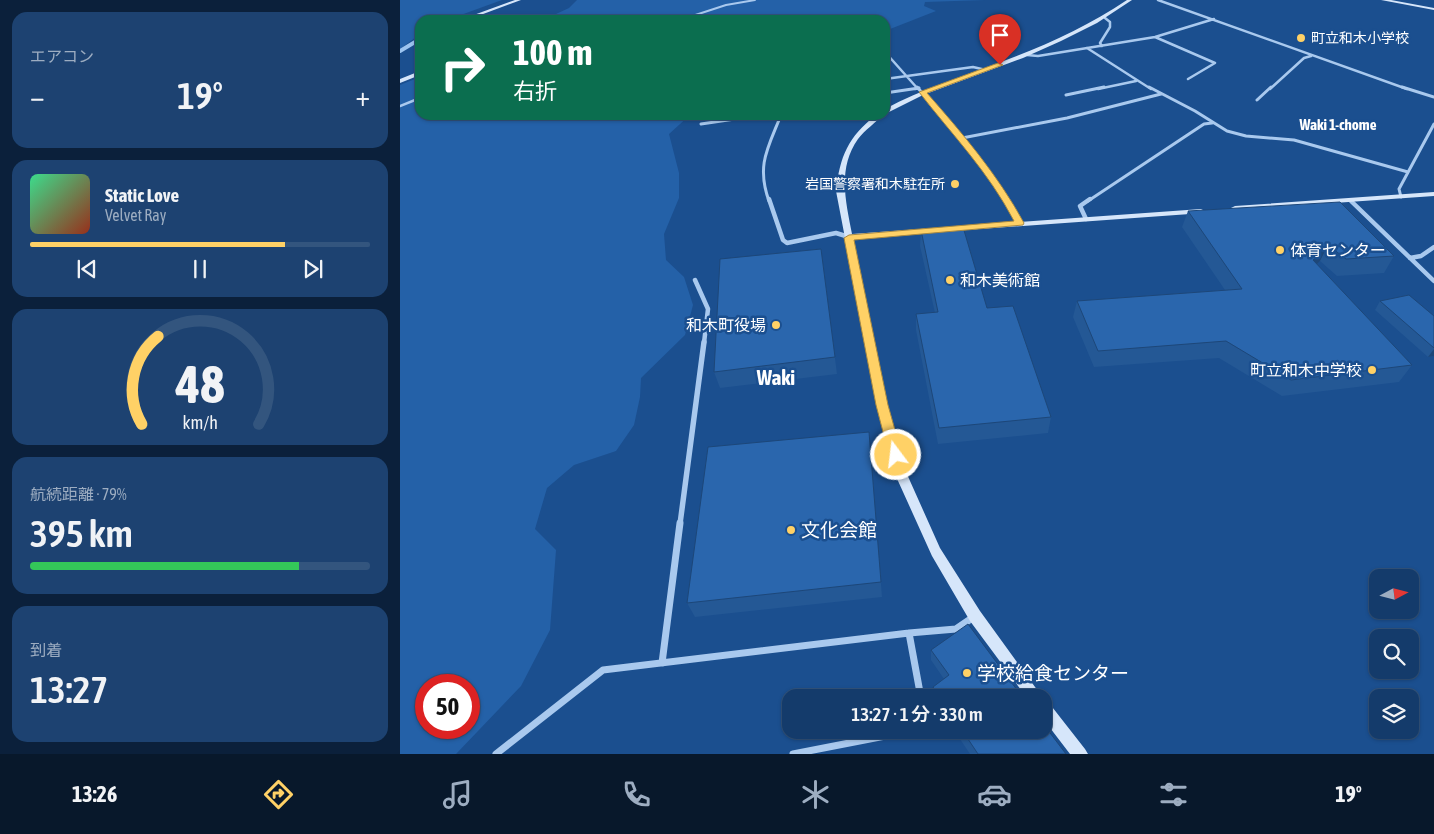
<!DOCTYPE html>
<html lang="ja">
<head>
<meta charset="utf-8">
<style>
  :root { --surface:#143b6b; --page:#1d4271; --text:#f1f3f6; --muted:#9dadc1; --line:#33557e; --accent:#ffd166 }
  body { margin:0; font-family:"Asap Condensed","Noto Sans JP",sans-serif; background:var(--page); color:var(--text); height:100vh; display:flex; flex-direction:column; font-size:19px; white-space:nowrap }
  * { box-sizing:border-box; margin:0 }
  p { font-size:16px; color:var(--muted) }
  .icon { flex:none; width:28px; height:28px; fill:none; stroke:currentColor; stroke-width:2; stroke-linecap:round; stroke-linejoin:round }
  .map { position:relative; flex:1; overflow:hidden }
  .details { display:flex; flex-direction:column; gap:12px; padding:12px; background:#0b203b; width:400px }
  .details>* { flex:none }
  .banner { position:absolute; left:15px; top:15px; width:475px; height:105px; border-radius:15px; box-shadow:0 1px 4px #0004,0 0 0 1px var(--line); background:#0b6e4f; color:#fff; overflow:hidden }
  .needle { width:32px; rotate:83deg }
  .fabs { position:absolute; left:969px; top:569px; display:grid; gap:10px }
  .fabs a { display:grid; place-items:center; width:50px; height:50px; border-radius:10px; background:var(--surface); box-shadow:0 1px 4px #0004,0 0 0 1px var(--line); font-size:25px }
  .speed { position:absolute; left:15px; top:674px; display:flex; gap:10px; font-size:25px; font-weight:700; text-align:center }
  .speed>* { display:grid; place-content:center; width:65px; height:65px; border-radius:50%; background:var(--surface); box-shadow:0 1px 4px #0004,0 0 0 1px var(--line); line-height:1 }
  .speed .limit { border:8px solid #d22; background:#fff; color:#111 }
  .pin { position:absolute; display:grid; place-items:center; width:42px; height:42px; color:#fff; margin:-51px -21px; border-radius:50% 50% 50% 0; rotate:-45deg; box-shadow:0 0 5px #0007 }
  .pin .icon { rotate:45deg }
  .me { position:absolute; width:55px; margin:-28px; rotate:345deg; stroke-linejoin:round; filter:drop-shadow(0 0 4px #0008) }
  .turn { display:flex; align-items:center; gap:18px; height:105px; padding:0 15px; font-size:22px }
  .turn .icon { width:65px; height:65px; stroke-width:2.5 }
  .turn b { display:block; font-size:35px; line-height:42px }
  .big { font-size:38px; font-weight:600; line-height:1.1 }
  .details .widget { flex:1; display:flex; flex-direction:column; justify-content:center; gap:8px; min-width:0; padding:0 18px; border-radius:15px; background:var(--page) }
  .details .dial { align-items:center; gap:0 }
  .dial svg { height:130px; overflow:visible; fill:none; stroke:var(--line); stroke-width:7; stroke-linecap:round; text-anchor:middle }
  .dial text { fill:var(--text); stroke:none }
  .song { display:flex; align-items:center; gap:15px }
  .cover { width:60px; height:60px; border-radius:8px; background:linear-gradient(135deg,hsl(150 70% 55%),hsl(10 70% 35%)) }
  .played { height:5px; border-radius:2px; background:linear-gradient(90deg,var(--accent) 75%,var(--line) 75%) }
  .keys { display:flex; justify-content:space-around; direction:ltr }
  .heat { display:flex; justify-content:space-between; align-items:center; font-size:28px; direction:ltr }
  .charge { height:8px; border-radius:4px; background:linear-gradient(90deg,#34c759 79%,var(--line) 0) }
  .trip { position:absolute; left:382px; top:689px; width:270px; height:50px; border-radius:15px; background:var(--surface); box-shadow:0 1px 4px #0004,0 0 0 1px var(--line); font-weight:600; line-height:50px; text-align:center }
  .tab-bar { display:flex; height:80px; justify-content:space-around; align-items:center; background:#08182b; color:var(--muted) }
  .tab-bar .icon { width:35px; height:35px }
  .tab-bar .selected { color:var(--accent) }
  .tab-bar b { font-size:22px; color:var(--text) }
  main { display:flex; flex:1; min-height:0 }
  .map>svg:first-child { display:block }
</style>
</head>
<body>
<main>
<section class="details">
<div class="widget"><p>エアコン</p>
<div class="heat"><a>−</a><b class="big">19°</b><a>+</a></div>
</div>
<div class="widget">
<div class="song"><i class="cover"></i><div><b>Static Love</b><p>Velvet Ray</p></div></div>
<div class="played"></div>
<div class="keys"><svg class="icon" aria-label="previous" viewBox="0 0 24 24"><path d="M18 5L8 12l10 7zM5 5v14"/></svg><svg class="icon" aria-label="pause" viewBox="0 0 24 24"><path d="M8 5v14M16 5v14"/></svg><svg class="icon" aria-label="next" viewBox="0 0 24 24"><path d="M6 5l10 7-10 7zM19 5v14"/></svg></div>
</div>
<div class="widget dial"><svg viewBox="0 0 100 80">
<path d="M14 69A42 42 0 1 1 86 69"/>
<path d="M14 69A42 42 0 0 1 24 15" stroke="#ffd166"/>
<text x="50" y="56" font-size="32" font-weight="700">48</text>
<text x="50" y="72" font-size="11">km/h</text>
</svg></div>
<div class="widget"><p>航続距離 · 79%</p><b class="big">395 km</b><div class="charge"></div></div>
<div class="widget"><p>到着</p><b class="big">13:27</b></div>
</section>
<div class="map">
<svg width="1034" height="754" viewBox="0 0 1034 754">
  <rect width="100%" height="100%" fill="#1b4f8f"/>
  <path fill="#2461a8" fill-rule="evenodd" d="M0,0H102L47,20H20V34L0,49Z
    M177,0H585L525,2L524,6L536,11L485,31V20H143L169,8Z
    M20,77V115H290L269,134L279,173V198L264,234L266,260L284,277L293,305L285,335L241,378L240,397L234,425L216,451L174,465L147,488L135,529L156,550L150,630L121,686L56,754H0V85ZM26,685H69V728H26Z"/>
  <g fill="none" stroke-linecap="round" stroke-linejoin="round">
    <path stroke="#9cc4f0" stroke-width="4" d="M0,51L20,39"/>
    <path stroke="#a9c9ee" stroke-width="2" d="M280,20L326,5L355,0"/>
    <path stroke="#a9c9ee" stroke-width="2.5" d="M0,106L20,98"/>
    <path stroke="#a9c9ee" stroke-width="2.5" d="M758,0L1007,89
      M755,37L815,63L788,79
      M702,46L700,43L710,27V22L705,18
      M687,48L751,89
      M485,52L518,89
      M627,55L638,56L755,37L814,19
      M485,79L573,67L586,70
      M515,89L519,88
      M698,89L736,81
      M870,89L904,58L911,56"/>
    <path stroke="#a9c9ee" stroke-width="3" d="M517,87L562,138L607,201
      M749,87L795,111L827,131L846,136L894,140L1008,172
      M1002,87L1034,97
      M485,93L519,88
      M666,95L704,87
      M857,100L871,87
      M301,124L362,115
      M562,138L667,118L761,94
      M1001,197L999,189L1034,124
      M369,201C356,165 368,148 381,115
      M688,201L804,124L812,123"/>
    <path stroke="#a9c9ee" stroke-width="4.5" d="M369,199L383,240L387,243L436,233L449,237
      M606,199L619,223
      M951,201L1034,281
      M686,219L680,206L690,199
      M1010,258L1021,256L1034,247
      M295,280L308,309L304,343"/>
    <path stroke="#a9c9ee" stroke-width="5.5" d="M280,524L304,342"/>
    <path stroke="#a9c9ee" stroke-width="7" d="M262,663L280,523
      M521,698L509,633L556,629L575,616
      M96,754L203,670L509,633
      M393,754L516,730"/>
    <path fill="#d6e6fa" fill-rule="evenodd" d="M115,0H121L67,20H60Z
      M727,0H732L697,23L661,41L623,58L523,95L485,114V109C522,89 562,77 601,62C645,46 688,26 727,0Z
      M981,0H991L1034,8V10Z
      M20,71V75L0,83V79Z
      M476,115H483C475,123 465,130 458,139C437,169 446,202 452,234L534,228L538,230L534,232L453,239L487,405L506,472L540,548L580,611L643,698H627L570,621L532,556L494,472L477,405L436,191C440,156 448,137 476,115Z
      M1034,192V196L835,210L831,208L835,206Z
      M801,209L805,211L804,213L551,231L547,229L551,227Z
      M644,701L649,703L685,749L688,754H670L644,720Z"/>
  </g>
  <path fill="#245895" d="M788,211L994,256L984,273L937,276L920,261L917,264L1012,365L999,382L882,396L819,358L694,367L673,317L677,301L825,290L782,227Z
    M521,230L587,308L651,417L648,433L538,444L516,330V314L535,313L520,246Z
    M421,249L437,374L320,388L314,372Z
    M980,301L1034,316V356L1028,357L975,310Z
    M469,432L482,597L295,617L287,603Z
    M531,650L623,698H532L533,687L544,679L531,660Z
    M554,730H644L666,754H570Z"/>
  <path fill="#1d4779" d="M928,245L920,261L905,276L913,260Z
    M1034,349V356L1028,357Z"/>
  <path fill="#2a66ad" stroke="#1d4779" d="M940,202L994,256L946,259L928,245L913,260L1012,365L891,380L826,341L698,351L677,301L842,289L788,211Z
    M563,227L587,308L613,306L651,417L539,428L516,314L538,312L521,230Z
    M421,249L435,357L314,372L320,259Z
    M1009,295L1034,316V348L980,301Z
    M469,432L481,582L287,603L308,447Z
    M568,624L623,698H540L533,687L549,675L531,650Z
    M644,725L666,754H578L562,730H644Z"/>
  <path fill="#ffd166" stroke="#a68842" d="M598,63L603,65L527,93C563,134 598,175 624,223L623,225L454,240L488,405L502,455L496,460L489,455L476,405L444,238L449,235L614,221C588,171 553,136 519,92Z"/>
  <g fill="#ffd166" stroke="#1b4f8f" stroke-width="2">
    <circle cx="901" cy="38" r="5"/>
    <circle cx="555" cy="184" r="5"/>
    <circle cx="880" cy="250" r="5"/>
    <circle cx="550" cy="280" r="5"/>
    <circle cx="376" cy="325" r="5"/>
    <circle cx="972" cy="370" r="5"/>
    <circle cx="391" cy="530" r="5"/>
    <circle cx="567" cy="673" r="5"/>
  </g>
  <g text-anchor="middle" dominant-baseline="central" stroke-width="5" stroke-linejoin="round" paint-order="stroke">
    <g font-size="14" fill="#fff" stroke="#1b4f8f" text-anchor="start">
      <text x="911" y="38">町立和木小学校</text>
      <text x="545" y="184" text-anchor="end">岩国警察署和木駐在所</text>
    </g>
    <g font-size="15" font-weight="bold" fill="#fff" stroke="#1b4f8f">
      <text x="938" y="124">Waki 1-chome</text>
    </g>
    <g font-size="16" fill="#fff" stroke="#1b4f8f" text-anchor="start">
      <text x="890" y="250">体育センター</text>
      <text x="560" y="280">和木美術館</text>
      <text x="366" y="325" text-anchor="end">和木町役場</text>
      <text x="962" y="370" text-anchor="end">町立和木中学校</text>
    </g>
    <g font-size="19" fill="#fff" stroke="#1b4f8f" text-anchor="start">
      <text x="401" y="530">文化会館</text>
      <text x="577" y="673">学校給食センター</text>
    </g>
    <g font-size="21" font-weight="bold" fill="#fff" stroke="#1b4f8f">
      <text x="376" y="377">Waki</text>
    </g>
  </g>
</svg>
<div class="fabs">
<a><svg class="needle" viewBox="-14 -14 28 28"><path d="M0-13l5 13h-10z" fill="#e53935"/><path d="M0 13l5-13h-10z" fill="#9dadc1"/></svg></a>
<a><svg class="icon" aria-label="search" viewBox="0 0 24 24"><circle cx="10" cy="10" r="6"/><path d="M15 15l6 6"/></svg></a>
<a><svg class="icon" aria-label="layers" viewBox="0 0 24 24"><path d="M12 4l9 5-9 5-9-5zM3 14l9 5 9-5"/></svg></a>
</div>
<div class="speed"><div class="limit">50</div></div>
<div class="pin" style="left:600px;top:65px;background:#d93025"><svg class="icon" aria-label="arrive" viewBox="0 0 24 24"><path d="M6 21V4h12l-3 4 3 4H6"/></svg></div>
<svg class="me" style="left:496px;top:455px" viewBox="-20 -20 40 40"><circle r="17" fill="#ffd166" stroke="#fff" stroke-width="3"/><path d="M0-11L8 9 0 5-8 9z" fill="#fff"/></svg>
<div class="trip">13:27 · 1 分 · 330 m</div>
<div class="banner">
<div class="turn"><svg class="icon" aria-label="right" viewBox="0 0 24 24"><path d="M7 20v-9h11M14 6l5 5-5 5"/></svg><div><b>100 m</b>右折</div></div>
</div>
</div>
</main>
<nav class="tab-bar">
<b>13:26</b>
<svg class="icon selected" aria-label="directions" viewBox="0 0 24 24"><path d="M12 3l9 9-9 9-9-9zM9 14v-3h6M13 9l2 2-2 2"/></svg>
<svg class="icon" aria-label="music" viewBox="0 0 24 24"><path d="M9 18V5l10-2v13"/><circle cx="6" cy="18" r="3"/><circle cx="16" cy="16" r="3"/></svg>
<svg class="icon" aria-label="phone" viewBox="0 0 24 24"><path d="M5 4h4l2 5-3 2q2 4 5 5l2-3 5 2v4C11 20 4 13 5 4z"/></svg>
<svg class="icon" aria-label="climate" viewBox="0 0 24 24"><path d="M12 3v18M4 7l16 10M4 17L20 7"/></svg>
<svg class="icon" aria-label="car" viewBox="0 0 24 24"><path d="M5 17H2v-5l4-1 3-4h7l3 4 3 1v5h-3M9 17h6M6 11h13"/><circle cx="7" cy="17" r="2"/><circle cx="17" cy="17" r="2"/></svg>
<svg class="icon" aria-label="filters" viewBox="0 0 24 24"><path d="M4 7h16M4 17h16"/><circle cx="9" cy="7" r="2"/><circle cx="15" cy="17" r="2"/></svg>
<b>19°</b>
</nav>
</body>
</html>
